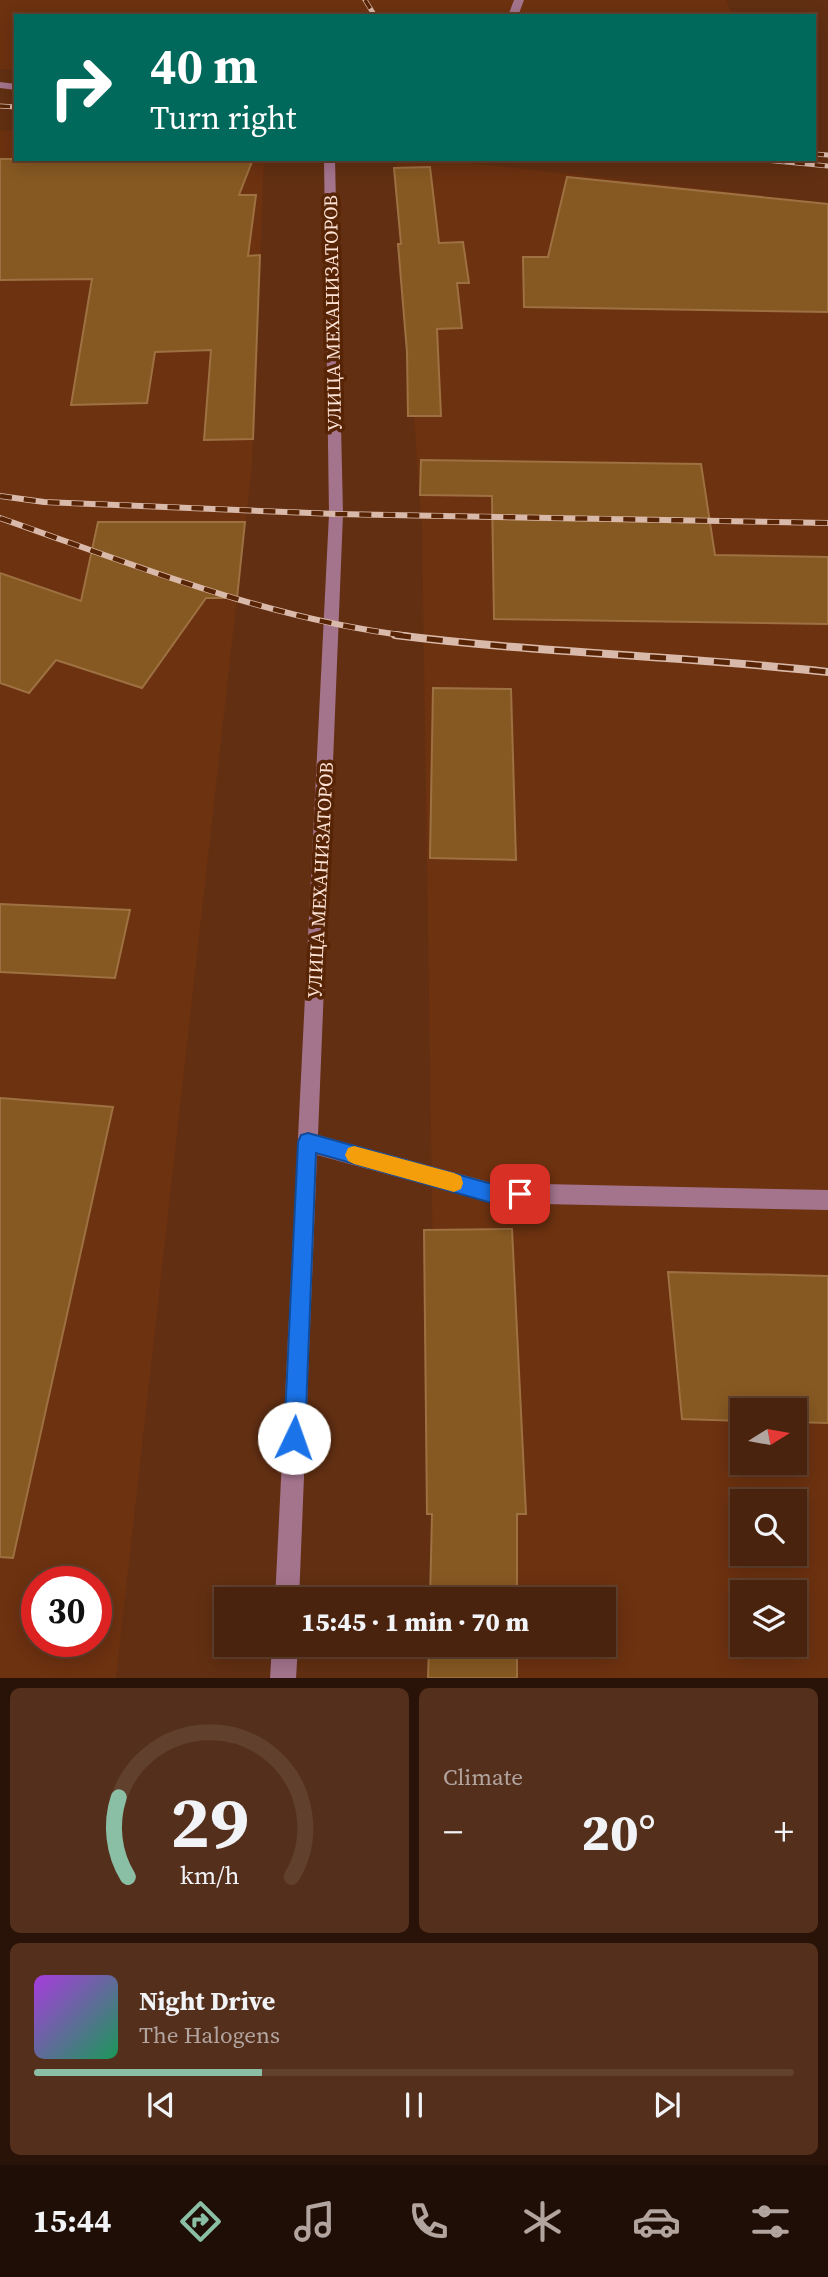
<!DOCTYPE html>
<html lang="en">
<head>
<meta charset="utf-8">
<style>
  :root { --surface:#4a230e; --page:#542f1c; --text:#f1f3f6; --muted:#b2a49e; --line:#61402e; --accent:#8abfa5 }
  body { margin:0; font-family:"Source Serif 4",serif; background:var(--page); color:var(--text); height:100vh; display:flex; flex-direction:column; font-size:26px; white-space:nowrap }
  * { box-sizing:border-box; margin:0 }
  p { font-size:23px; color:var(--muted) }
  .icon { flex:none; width:38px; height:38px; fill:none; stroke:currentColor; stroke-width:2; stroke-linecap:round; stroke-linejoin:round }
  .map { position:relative; height:1678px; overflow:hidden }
  .details { display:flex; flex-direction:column; gap:10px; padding:10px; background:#291308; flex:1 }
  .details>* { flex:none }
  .top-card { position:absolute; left:14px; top:14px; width:802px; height:147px; border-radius:0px; box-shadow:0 4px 18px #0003,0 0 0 2px var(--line); background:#00695c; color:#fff; overflow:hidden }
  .needle { width:46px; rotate:79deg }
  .controls { position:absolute; left:730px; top:1398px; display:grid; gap:14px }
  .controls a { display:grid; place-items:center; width:77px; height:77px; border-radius:0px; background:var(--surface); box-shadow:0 4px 18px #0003,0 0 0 2px var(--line); font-size:35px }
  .speed { position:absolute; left:21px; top:1566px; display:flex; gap:14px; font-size:35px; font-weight:700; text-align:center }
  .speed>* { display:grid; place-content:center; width:91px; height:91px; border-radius:50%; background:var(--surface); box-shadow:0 4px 18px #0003,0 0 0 2px var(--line); line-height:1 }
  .speed .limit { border:10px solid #d22; background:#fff; color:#111 }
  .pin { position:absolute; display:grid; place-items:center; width:60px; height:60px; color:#fff; margin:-30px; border-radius:14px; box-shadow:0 4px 10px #0006 }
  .me { position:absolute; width:77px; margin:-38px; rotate:3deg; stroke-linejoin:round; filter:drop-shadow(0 0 5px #0008) }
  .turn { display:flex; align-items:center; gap:24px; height:147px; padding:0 21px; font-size:32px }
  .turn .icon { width:91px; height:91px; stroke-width:2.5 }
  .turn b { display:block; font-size:49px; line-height:60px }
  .big { font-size:52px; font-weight:800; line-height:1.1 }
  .details .tile { flex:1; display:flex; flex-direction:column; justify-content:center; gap:10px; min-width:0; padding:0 24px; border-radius:10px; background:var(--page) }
  .details .dial { align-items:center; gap:0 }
  .dial svg { height:182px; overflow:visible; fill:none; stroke:var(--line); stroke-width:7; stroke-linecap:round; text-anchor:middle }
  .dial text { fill:var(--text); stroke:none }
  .song { display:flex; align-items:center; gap:21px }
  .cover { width:84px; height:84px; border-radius:10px; background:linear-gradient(135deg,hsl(280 70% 55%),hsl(150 70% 35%)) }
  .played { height:7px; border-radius:4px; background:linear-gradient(90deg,var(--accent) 30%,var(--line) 30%) }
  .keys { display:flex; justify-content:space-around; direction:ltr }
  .heat { display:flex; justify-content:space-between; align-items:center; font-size:38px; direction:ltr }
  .details .tiles { flex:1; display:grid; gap:10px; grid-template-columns:1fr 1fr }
  .tile:last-child { grid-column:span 2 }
  .trip { position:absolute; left:214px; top:1587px; width:402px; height:70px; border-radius:0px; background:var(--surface); box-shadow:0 4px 18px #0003,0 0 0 2px var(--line); font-weight:800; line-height:70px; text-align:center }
  .dock { display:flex; height:112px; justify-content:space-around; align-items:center; background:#1e0e06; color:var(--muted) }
  .dock .icon { width:49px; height:49px }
  .dock .current { color:var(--accent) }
  .dock b { font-size:32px; color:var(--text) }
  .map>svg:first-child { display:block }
</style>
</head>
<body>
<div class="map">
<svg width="828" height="1679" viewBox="0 0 828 1679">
  <rect width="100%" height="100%" fill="#622f12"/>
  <path fill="#6d3210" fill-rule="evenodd" d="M0,0H726L732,16H16V70L0,69Z
    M0,130L16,131V159H264L252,464L116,1678H0ZM37,1582H96V1642H37Z
    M434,159L828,203V1678H439L438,1645H604V1600L438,1599L422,528L396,160L433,164ZM742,1410H794V1463H742ZM742,1502H794V1554H742ZM742,1592H794V1645H742Z"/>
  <path fill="#875922" stroke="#9d7141" stroke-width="2" d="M0,159H253L239,195H256L248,256L260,255L253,439L204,440L211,350L155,352L147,403L71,405L92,279L0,280Z
    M430,167L439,243L463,242L469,283H457L462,328L437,329L441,416H408L407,352L398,244H401L394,168Z
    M567,177L828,204V312L524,307L523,257H548Z
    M421,460L701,464L715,555L828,557V624L494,619L492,496L420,495Z
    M98,522H245L237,598H206L142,688L56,660L29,693L0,683V573L81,601Z
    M433,688L511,689L516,860L430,858Z
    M0,904L130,910L115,978L0,972Z
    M0,1098L113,1107L13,1558L0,1557Z
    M512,1229L526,1514H517V1600H430L432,1514H427L424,1230Z
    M668,1272L828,1276V1423L794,1422V1410H742V1421L682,1419Z
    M429,1645H517V1678H428Z"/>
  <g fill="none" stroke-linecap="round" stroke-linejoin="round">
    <path fill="#a4748d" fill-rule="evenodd" d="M514,0H524L518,16H508Z
      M0,82L16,84V90L0,88Z
      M324,159H335L343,514L318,1135L492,1183L828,1190V1210L492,1203L317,1155L299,1600H275L329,514Z
      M272,1645H298L296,1679H270Z"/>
    <g stroke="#d9b9a9" stroke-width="5">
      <path id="rail-far2" d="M365,0L375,16
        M0,106L16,107
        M814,154L828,155
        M755,159L828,166"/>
    </g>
    <g stroke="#d9b9a9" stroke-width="6">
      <path id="rail-far1" d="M0,496L44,502L336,514L828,523
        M0,518C135,565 267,619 409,636"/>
    </g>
    <g stroke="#d9b9a9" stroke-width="8">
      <path id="rail" d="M395,635C539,653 684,656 828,672"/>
    </g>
    <use href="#rail-far2" stroke="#572405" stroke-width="3.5" stroke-dasharray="10" stroke-linecap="butt"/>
    <use href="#rail-far1" stroke="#572405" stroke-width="4.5" stroke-dasharray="12" stroke-linecap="butt"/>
    <use href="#rail" stroke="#572405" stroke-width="5" stroke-dasharray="16" stroke-linecap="butt"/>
  </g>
  <path fill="#1a73e8" stroke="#114b97" stroke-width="2" d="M308,1133L492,1184L527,1187L530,1194L527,1201L492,1203L316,1153L305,1438L302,1445L294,1449L287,1445L284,1438L298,1142L301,1135Z"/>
  <path fill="#f59e0b" d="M354,1146L454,1173L461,1176L463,1183L461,1189L454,1192L354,1164L348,1161L345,1155L348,1148Z"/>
  <g text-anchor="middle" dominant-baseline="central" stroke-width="7" stroke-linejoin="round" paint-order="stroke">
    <g font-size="19" fill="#fde2d6" stroke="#572405">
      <text transform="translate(332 313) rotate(-91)">УЛИЦА МЕХАНИЗАТОРОВ</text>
      <text transform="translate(320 880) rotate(-87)">УЛИЦА МЕХАНИЗАТОРОВ</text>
    </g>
  </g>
</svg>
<div class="controls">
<a><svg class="needle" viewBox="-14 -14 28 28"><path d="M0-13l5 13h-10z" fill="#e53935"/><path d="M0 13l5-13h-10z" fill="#b2a49e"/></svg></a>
<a><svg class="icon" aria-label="search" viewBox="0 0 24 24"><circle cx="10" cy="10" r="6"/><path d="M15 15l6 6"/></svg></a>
<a><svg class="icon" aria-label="layers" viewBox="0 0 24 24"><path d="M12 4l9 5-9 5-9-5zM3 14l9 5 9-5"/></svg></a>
</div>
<div class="speed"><div class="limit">30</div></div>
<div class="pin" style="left:520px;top:1194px;background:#d93025"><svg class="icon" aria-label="arrive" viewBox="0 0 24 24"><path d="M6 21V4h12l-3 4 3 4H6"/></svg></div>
<svg class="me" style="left:294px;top:1438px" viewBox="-20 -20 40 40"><circle r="19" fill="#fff"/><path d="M0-13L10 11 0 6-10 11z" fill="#1a73e8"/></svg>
<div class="trip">15:45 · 1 min · 70 m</div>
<div class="top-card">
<div class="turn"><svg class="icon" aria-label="right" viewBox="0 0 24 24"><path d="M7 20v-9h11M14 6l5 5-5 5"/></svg><div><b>40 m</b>Turn right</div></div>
</div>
</div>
<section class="details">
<div class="tiles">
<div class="tile dial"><svg viewBox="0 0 100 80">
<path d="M14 69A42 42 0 1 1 86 69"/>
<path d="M14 69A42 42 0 0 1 10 34" stroke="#8abfa5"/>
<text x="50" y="56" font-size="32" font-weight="700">29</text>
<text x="50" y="72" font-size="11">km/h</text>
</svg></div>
<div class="tile"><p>Climate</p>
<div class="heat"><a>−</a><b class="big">20°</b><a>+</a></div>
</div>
<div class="tile">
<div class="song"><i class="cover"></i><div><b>Night Drive</b><p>The Halogens</p></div></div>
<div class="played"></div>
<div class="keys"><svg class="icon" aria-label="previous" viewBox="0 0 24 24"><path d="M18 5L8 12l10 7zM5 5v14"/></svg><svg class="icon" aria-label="pause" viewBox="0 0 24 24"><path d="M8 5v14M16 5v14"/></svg><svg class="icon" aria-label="next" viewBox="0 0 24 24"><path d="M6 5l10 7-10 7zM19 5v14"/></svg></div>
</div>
</div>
</section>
<nav class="dock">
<b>15:44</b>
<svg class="icon current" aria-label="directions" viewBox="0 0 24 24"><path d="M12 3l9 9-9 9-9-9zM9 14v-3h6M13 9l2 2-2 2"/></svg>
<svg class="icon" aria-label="music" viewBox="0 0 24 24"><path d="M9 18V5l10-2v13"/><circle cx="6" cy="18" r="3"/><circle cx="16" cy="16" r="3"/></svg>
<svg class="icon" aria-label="phone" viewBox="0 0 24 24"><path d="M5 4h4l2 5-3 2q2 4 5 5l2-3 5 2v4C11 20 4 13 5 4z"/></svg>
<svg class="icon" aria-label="climate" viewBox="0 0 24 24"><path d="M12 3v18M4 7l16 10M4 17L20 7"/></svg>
<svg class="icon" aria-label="car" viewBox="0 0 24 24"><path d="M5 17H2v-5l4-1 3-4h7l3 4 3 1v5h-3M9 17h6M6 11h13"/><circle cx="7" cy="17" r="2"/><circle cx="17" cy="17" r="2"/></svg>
<svg class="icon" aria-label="filters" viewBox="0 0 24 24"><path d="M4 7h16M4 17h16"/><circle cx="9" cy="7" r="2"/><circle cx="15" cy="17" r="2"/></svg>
</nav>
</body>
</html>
